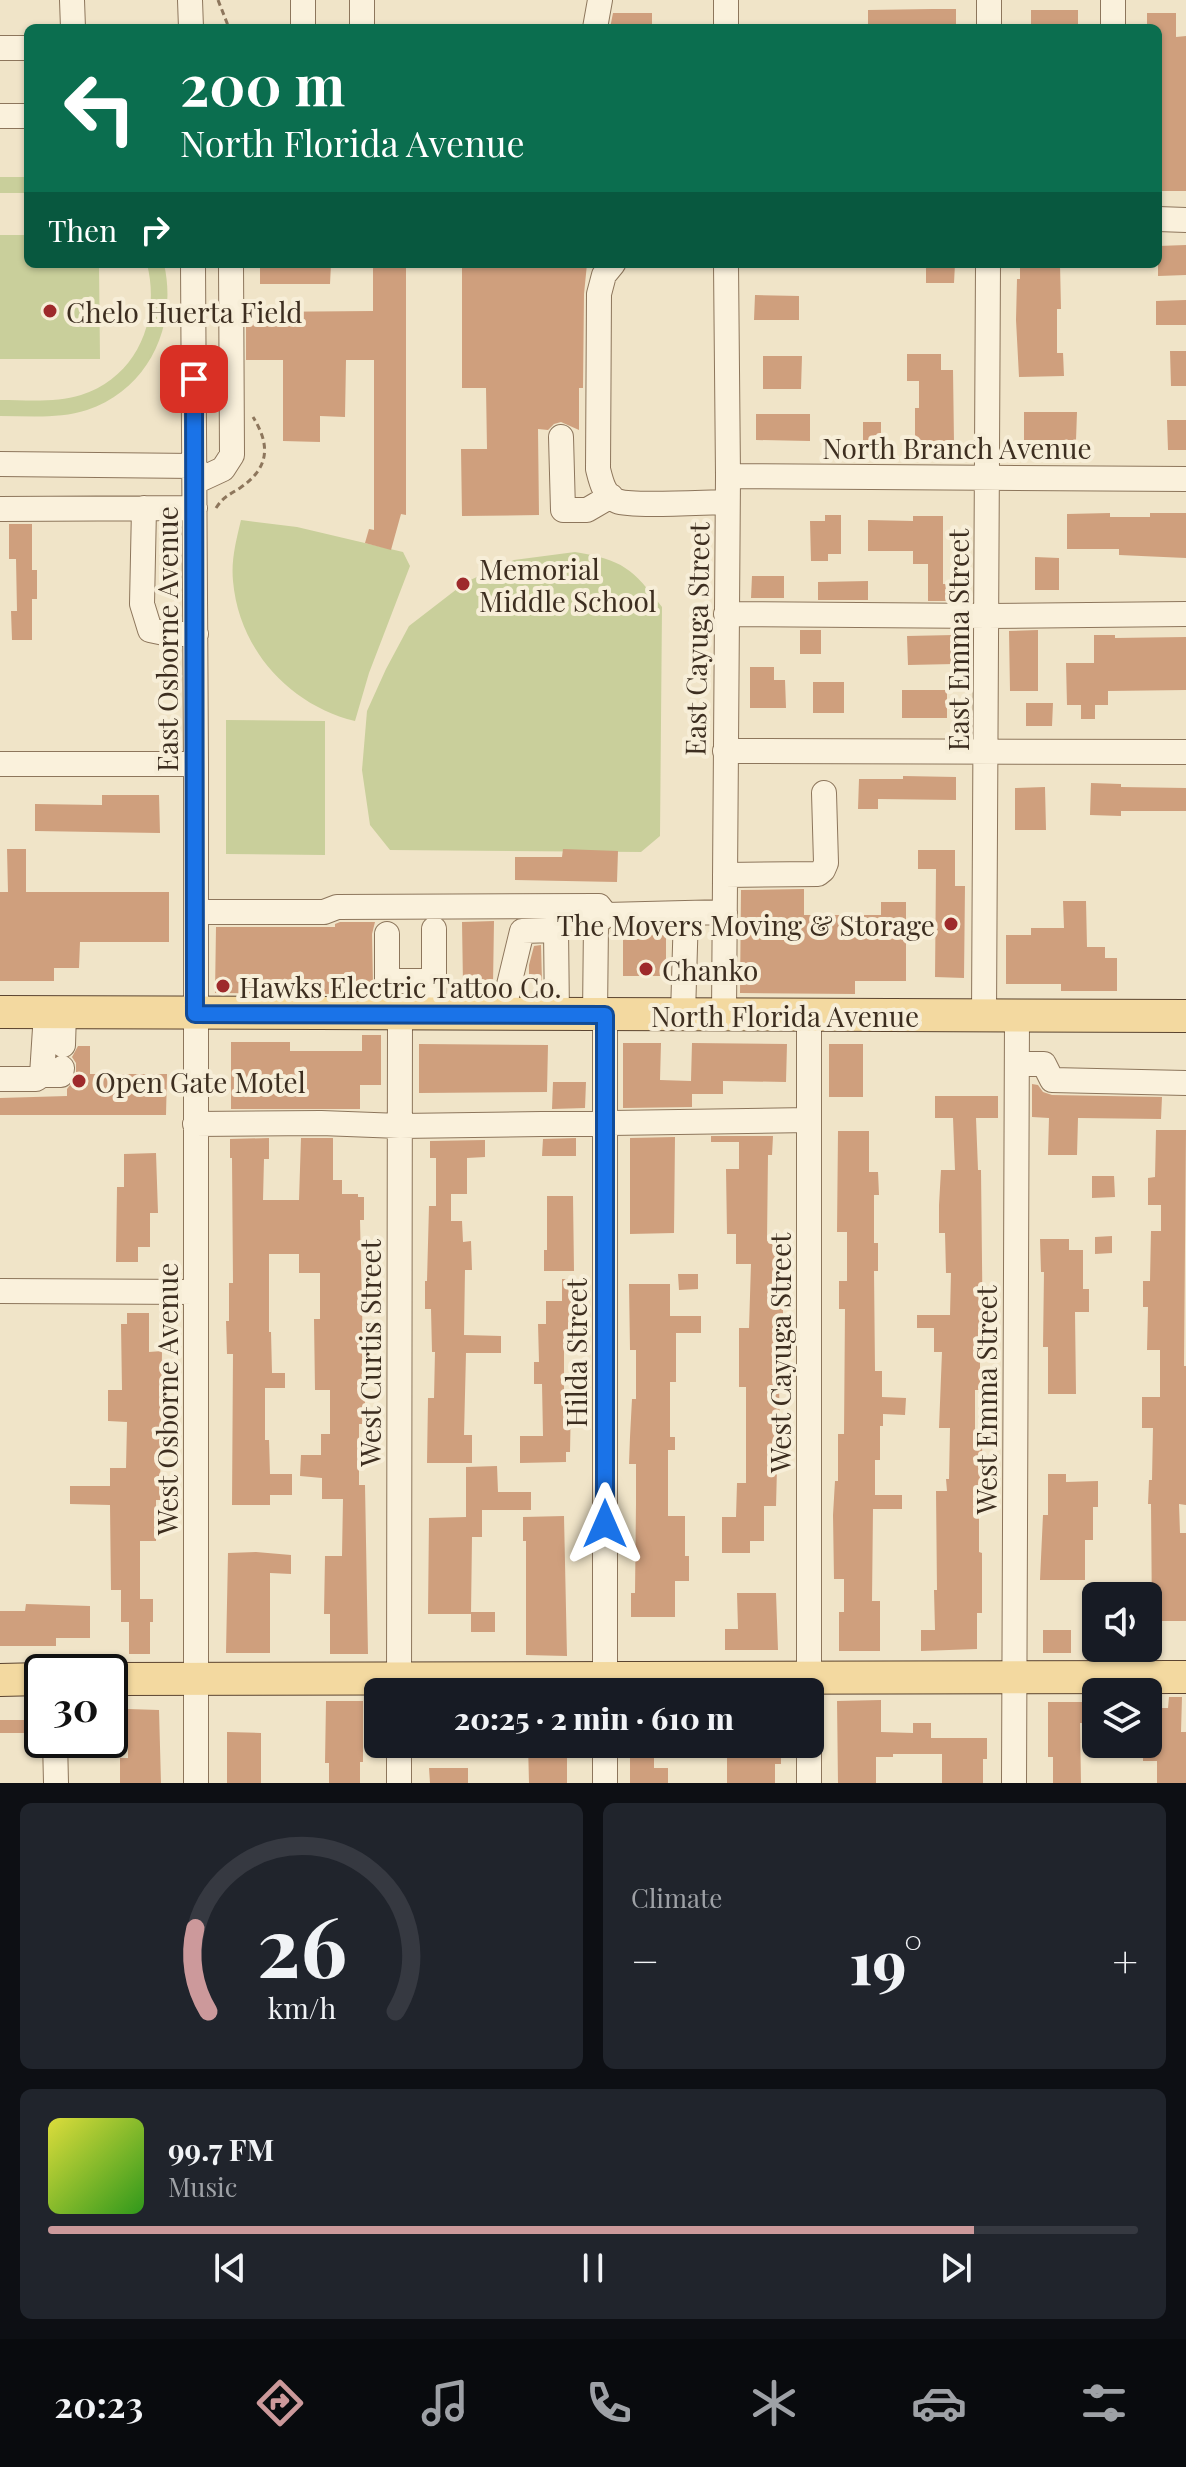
<!DOCTYPE html>
<html lang="en">
<head>
<meta charset="utf-8">
<style>
  :root { --surface:#171b24; --page:#20242c; --text:#f1f3f6; --muted:#9ea1a6; --line:#363941; --accent:#cc999b }
  body { margin:0; font-family:"Playfair Display",serif; background:var(--page); color:var(--text); height:100vh; display:flex; flex-direction:column; font-size:30px; white-space:nowrap }
  * { box-sizing:border-box; margin:0 }
  p { font-size:26px; color:var(--muted) }
  .icon { flex:none; width:44px; height:44px; fill:none; stroke:currentColor; stroke-width:2; stroke-linecap:round; stroke-linejoin:round }
  .map { position:relative; height:1783px; overflow:hidden }
  .panel { display:flex; flex-direction:column; gap:20px; padding:20px; background:#0d0f14; flex:1 }
  .panel>* { flex:none }
  .top-card { position:absolute; left:24px; top:24px; width:1138px; height:244px; border-radius:12px; box-shadow:0 2px 6px #0004; background:#0b6e4f; color:#fff; overflow:hidden }
  .buttons { position:absolute; left:1082px; top:1582px; display:grid; gap:16px }
  .buttons a { display:grid; place-items:center; width:80px; height:80px; border-radius:12px; background:var(--surface); box-shadow:0 2px 6px #0004; font-size:40px }
  .speed { position:absolute; left:24px; top:1654px; display:flex; gap:16px; font-size:40px; font-weight:700; text-align:center }
  .speed>* { display:grid; place-content:center; width:104px; height:104px; border-radius:50%; background:var(--surface); box-shadow:0 2px 6px #0004; line-height:1 }
  .speed .limit { border:4px solid #111; border-radius:12px; background:#fff; color:#111 }
  .pin { position:absolute; display:grid; place-items:center; width:68px; height:68px; color:#fff; margin:-34px; border-radius:16px; box-shadow:0 4px 12px #0006 }
  .me { position:absolute; width:88px; margin:-44px; rotate:0deg; stroke-linejoin:round; filter:drop-shadow(0 0 6px #0008) }
  .turn { display:flex; align-items:center; gap:28px; height:168px; padding:0 24px; font-size:36px }
  .turn .icon { width:104px; height:104px; stroke-width:2.5 }
  .turn b { display:block; font-size:56px; line-height:68px }
  .then { display:flex; align-items:center; height:76px; padding:0 24px; background:#0003; gap:16px; font-size:30px }
  .big { font-size:60px; font-weight:800; line-height:1.1 }
  .panel .tile { flex:1; display:flex; flex-direction:column; justify-content:center; gap:12px; min-width:0; padding:0 28px; border-radius:12px; background:var(--page) }
  .panel .dial { align-items:center; gap:0 }
  .dial svg { height:208px; overflow:visible; fill:none; stroke:var(--line); stroke-width:7; stroke-linecap:round; text-anchor:middle }
  .dial text { fill:var(--text); stroke:none }
  .song { display:flex; align-items:center; gap:24px }
  .cover { width:96px; height:96px; border-radius:12px; background:linear-gradient(135deg,hsl(60 70% 55%),hsl(110 70% 35%)) }
  .played { height:8px; border-radius:4px; background:linear-gradient(90deg,var(--accent) 85%,var(--line) 85%) }
  .keys { display:flex; justify-content:space-around; direction:ltr }
  .heat { display:flex; justify-content:space-between; align-items:center; font-size:44px; direction:ltr }
  .panel .tiles { flex:1; display:grid; gap:20px; grid-template-columns:1fr 1fr }
  .tile:last-child { grid-column:span 2 }
  .trip { position:absolute; left:364px; top:1678px; width:460px; height:80px; border-radius:12px; background:var(--surface); box-shadow:0 2px 6px #0004; font-weight:800; line-height:80px; text-align:center }
  .menu { display:flex; height:128px; justify-content:space-around; align-items:center; background:#090b0e; color:var(--muted) }
  .menu .icon { width:56px; height:56px }
  .menu .on { color:var(--accent) }
  .menu b { font-size:36px; color:var(--text) }
  .map>svg:first-child { display:block }
</style>
</head>
<body>
<div class="map">
<svg width="1186" height="1783" viewBox="0 0 1186 1783">
  <rect width="100%" height="100%" fill="#f0e4c8"/>
  <path fill="#c9cf9b" d="M0,177H28V193H0Z
    M0,235H28V264H99L100,359H0Z
    M147,264H164C178,325 149,389 87,410C60,419 29,416 0,416V400C26,400 56,403 81,395C137,377 161,319 147,264Z
    M241,520L297,527L403,552L410,566L369,673L355,721C290,705 239,650 233,581C231,560 236,541 241,520Z
    M575,552C623,560 632,568 662,607L660,836L641,852L390,850L370,825L362,770L367,711L386,669L409,626L466,582L514,560Z
    M226,720L325,721V855L226,854Z"/>
  <path fill="#cf9f7d" d="M932,9H956V28H868V10Z
    M1031,10H1078V28H1031Z
    M613,13H652V28H610Z
    M1147,13H1176V37L1186,36V191H1158V162H1160L1158,28H1147Z
    M1186,245V275L1158,276V246Z
    M260,264H331L330,284H260Z
    M373,264H406V515L401,514L391,550L365,543L369,529L374,530V360H346L345,417L320,416V442L283,441V360H246V312L373,311Z
    M462,264H587L584,294L583,388H579V430L561,422L554,424L548,430L538,429L539,515L462,516L461,449H487L486,388H462Z
    M926,264H955L954,283H926Z
    M1020,264H1060L1061,309H1057V353H1063L1064,376L1019,377L1016,320L1017,279H1020Z
    M755,295L799,296V320H754Z
    M1186,300V325H1156V301Z
    M1170,351H1186V386H1171Z
    M907,354H941V370H953L954,443H915V408H919V381H907Z
    M763,356H802L801,389H763Z
    M1024,412H1077L1076,440H1024Z
    M756,414H810V441L756,440Z
    M1167,420H1186V450H1168Z
    M863,422H881V443H863Z
    M1110,513V517H1150V513H1186V558L1119,555V549H1067V514Z
    M825,515H841V554H828V561H811L810,521H825Z
    M913,516H943V584H948V601H928V564H913V551H868V520L913,521Z
    M9,524H32V570H37V599H32V640H12L11,611H17L16,559H9Z
    M1035,557L1059,558V590H1035Z
    M752,576H784V598H751Z
    M868,581V600H818V582Z
    M800,630H821V654H800Z
    M1038,630V691H1010L1009,631Z
    M954,635V664L908,665L907,636Z
    M1094,635H1115V638L1186,637V690L1108,691V705H1095V719H1081V705H1067L1066,663H1094Z
    M750,667H774V680H785L786,708H750Z
    M813,682H844V713H813Z
    M902,690H947V718H902Z
    M1026,703H1053L1052,726H1026Z
    M903,776L956,777V800L878,799V809H858L859,779H903Z
    M1091,783L1121,784V787L1186,788V811H1121V816L1090,815Z
    M1045,787L1046,830H1015V788Z
    M102,795H159L160,833L35,831V804L102,805Z
    M7,849H26V892H169V942H80L79,968H54V981H0V892H8Z
    M563,849L618,851L617,882L515,880V857H562Z
    M918,850H955V886H965L964,978L935,977L936,869H918Z
    M804,889V915H881V902H906V981H855V994L740,993L741,890Z
    M1063,901H1086L1087,947H1105V958H1117V991H1061V984H1006V935H1031V928H1064Z
    M494,921L493,985H463L462,922Z
    M340,922H375L372,934L373,986H335V994L215,993L216,927H335V924Z
    M623,934L666,935V976H623Z
    M541,945L542,982H529V965L534,946Z
    M362,1035H381V1085H360V1109H231V1042H290V1051H362Z
    M623,1043H661L660,1080L691,1081L692,1043L787,1044L786,1082L723,1081V1094H692V1107L623,1108Z
    M419,1044L548,1045L547,1092L419,1093Z
    M829,1044H863V1097H829Z
    M78,1046H90V1074H167L166,1115H0V1098L67,1096V1089L76,1077V1063L72,1057Z
    M553,1082H586L585,1108L552,1109Z
    M1032,1084L1038,1085L1043,1092L1052,1095L1162,1097L1161,1119L1078,1118L1077,1155H1048L1049,1118L1032,1117Z
    M935,1096H998V1118H976L978,1170H981L983,1352H980V1390H975V1441H982L983,1503H979V1552L982,1553V1613H977V1649L921,1651V1630H935L934,1590H937L936,1491H947L946,1479H949L950,1428H939L942,1352H934V1328H917V1315H950L951,1273H946L945,1233H939V1205L941,1170H955L953,1118H935Z
    M1156,1130H1186L1184,1366H1186V1505L1179,1504L1180,1533H1186V1621H1152L1151,1504H1148L1149,1480H1152L1153,1428H1142V1397H1160V1350H1147L1148,1307H1143V1281H1150L1151,1231H1161V1205H1148V1178L1155,1177Z
    M838,1131H869V1172H878L879,1195H874V1243H878V1271H874L875,1371H882V1397L906,1398L905,1415L883,1414V1426H880V1460H875V1495H902V1509H873L872,1601H880V1651H839V1612H844V1579H834L833,1515L835,1481H838V1434H844L845,1309H839V1281H847V1232H837Z
    M711,1136H773L772,1155H768L767,1241H783V1350L781,1387H779L781,1468H777L776,1506H764V1541H750V1553H722V1517H736L737,1483H746V1387H739V1328H749L751,1264H736V1234H727L726,1169H739V1142H711Z
    M675,1137L674,1233L630,1234V1138Z
    M269,1138V1159H264L263,1200H299L301,1138H333V1180H342V1194H358V1197H364V1220H360L363,1351L361,1399H365V1424H359V1485H365L368,1654H330V1614H324L325,1556H342L343,1499H322V1478L300,1476L301,1455H321V1434H330V1390H315L314,1319H320V1273H299V1254H269V1332H271L272,1373H285V1388H265V1440H269L270,1474H292V1495H270V1505H232L233,1354H227L226,1321H229V1283H233L232,1158H230V1139Z
    M576,1138V1156H542L543,1139Z
    M485,1140V1157L467,1158V1194H451V1221H462L463,1242L471,1241L472,1270H465L464,1335L501,1336V1353H466L464,1435H472V1463H427L428,1398H434L435,1352H432L431,1309H425V1281H427L429,1206H436V1158H430V1141Z
    M156,1153L158,1213H150V1247H138V1262H116L117,1187H124V1154Z
    M1092,1176H1114L1115,1197L1092,1198Z
    M547,1196H573L574,1271H544V1250H547Z
    M1112,1236V1253L1095,1254V1237Z
    M1040,1239H1069V1250H1083V1289H1089V1312H1075L1076,1394H1048V1347H1043L1044,1272H1041Z
    M678,1274H698V1289L679,1290Z
    M562,1279H577L576,1348H564V1399H571L570,1452H566V1462L520,1463V1436H543L542,1384H534V1362H539L538,1324H546V1301H562Z
    M629,1284H670V1316H701V1333H676V1382H670V1437H675V1450H668V1516H685V1556H689V1581H675V1617H631V1593H635L636,1504V1464H629L630,1437L632,1399H636V1350H630Z
    M127,1313H149V1352L162,1351L160,1500H156V1541H140V1599H153V1622H150V1654H129V1622H121V1590H111L110,1505L70,1504V1486H110V1468H126L127,1422L108,1421V1390H122L121,1324H127Z
    M497,1466L498,1492H531V1510H482V1537H472L471,1614H428L429,1518L466,1517V1467Z
    M1048,1474H1066V1482L1098,1481V1507H1093V1540H1085V1580H1040L1043,1515H1048Z
    M564,1516L567,1656L526,1655V1541H523V1517Z
    M256,1552L291,1555V1574L270,1573V1653H226L228,1553Z
    M737,1593H776L778,1650H725V1629H738Z
    M26,1604L90,1606V1638H56V1646H0V1611H25Z
    M471,1612H495V1632H471Z
    M1043,1630H1071V1653H1043Z
    M1169,1697H1182L1181,1732H1186V1783H1157V1761H1143V1744H1148V1708H1168Z
    M881,1700V1732L913,1733V1723H931V1738H987V1759H983V1783H942V1754H893V1757H876V1783H838L837,1701Z
    M326,1701H363V1762H360V1783H329V1763H325Z
    M1048,1702H1090V1723H1080L1081,1783H1053V1757H1048Z
    M128,1709L159,1710L161,1783H120V1758H128Z
    M0,1720H24V1733H0Z
    M227,1732L261,1733V1783H227Z
    M528,1744H567V1783H529Z
    M630,1744H654V1768H668V1783H630Z
    M727,1744H781V1764H775V1783H727Z
    M429,1768H468V1783H430Z"/>
  <g fill="none" stroke-linecap="round" stroke-linejoin="round">
    <g stroke="#8d765c" stroke-width="26">
      <path id="minor" d="M72,0L73,28
        M190,0L191,28
        M303,0V28
        M362,0V28
        M726,0V28
        M1113,0V28
        M595,28L600,0
        M989,28V0
        M0,48H28
        M0,116H28
        M1158,219L1186,220
        M193,264L196,764V1783
        M613,264L604,275L599,294L598,469C601,481 604,496 617,501C632,507 707,502 727,502
        M561,437L563,510H587L611,496
        M0,464L195,466
        M728,476L1186,479
        M195,482L223,469L232,455L231,264
        M144,508L142,604L150,630L169,634H196
        M0,509L195,508
        M726,614L987,616L1186,614
        M725,751L1186,752
        M0,764H196
        M725,875L818,874L823,870L826,863L824,793
        M196,912H324L337,907L599,906L606,915
        M387,934V981H434
        M434,996V929
        M507,1014V993L522,931L556,930L557,1015
        M683,1014L686,913
        M724,1014L728,476L726,264
        M595,1015L596,923L606,915L725,912
        M984,1016L988,264
        M63,1045L64,1013
        M1017,1064H1044L1052,1080L1186,1083
        M42,1075H61L62,1068
        M0,1079H36L42,1075L46,1013
        M195,1124L321,1123L400,1126L809,1120
        M0,1291L196,1292
        M399,1692L400,1014
        M605,1692V1015
        M809,1692V1015
        M55,1740L56,1783
        M605,1744V1783
        M399,1783V1744
        M809,1783V1744
        M1014,1783L1017,1017"/>
    </g>
    <g stroke="#5b4430" stroke-width="34">
      <path id="major" d="M0,1012L1186,1016
        M110,1679L1186,1677
        M0,1680L42,1679"/>
    </g>
    <path stroke="#8d765c" stroke-width="3" stroke-dasharray="6 4" stroke-linecap="butt" d="M218,0L229,28
      M216,508C223,497 229,495 240,488C269,468 271,446 253,417"/>
    <use href="#minor" stroke="#faf1dc" stroke-width="24"/>
    <use href="#major" stroke="#f3d9a0" stroke-width="32"/>
  </g>
  <g fill="none" stroke-linecap="round" stroke-linejoin="round">
    <g stroke="#114b97" stroke-width="20">
      <path id="route" d="M194,379L195,1014L605,1015V1524"/>
    </g>
    <use href="#route" stroke="#1a73e8" stroke-width="14"/>
  </g>
  <g fill="#9e2a2b" stroke="#f7eed8" stroke-width="3">
    <circle cx="50" cy="311" r="8"/>
    <circle cx="463" cy="584" r="8"/>
    <circle cx="951" cy="924" r="8"/>
    <circle cx="646" cy="969" r="8"/>
    <circle cx="223" cy="986" r="8"/>
    <circle cx="79" cy="1081" r="8"/>
  </g>
  <g text-anchor="middle" dominant-baseline="central" stroke-width="8" stroke-linejoin="round" paint-order="stroke">
    <g font-size="28" fill="#3d2e20" stroke="#f7eed8" text-anchor="start">
      <text x="66" y="311">Chelo Huerta Field</text>
      <text x="479" y="568">Memorial<tspan x="479" dy="32">Middle School</tspan></text>
      <text x="935" y="924" text-anchor="end">The Movers Moving &amp; Storage</text>
      <text x="662" y="969">Chanko</text>
      <text x="239" y="986">Hawks Electric Tattoo Co.</text>
      <text x="95" y="1081">Open Gate Motel</text>
    </g>
    <g font-size="28" fill="#3d2e20" stroke="#f7eed8">
      <text x="957" y="447">North Branch Avenue</text>
      <text transform="translate(166 639) rotate(-90)">East Osborne Avenue</text>
      <text transform="translate(696 639) rotate(-89)">East Cayuga Street</text>
      <text transform="translate(957 640) rotate(-90)">East Emma Street</text>
      <text x="785" y="1015">North Florida Avenue</text>
      <text transform="translate(369 1353) rotate(-90)">West Curtis Street</text>
      <text transform="translate(575 1353) rotate(-90)">Hilda Street</text>
      <text transform="translate(779 1353) rotate(-90)">West Cayuga Street</text>
      <text transform="translate(166 1399) rotate(-90)">West Osborne Avenue</text>
      <text transform="translate(985 1400) rotate(-90)">West Emma Street</text>
    </g>
  </g>
</svg>
<div class="buttons">
<a><svg class="icon" aria-label="sound" viewBox="0 0 24 24"><path d="M4 9h4l5-4v14l-5-4H4zM17 9q2 3 0 6"/></svg></a>
<a><svg class="icon" aria-label="layers" viewBox="0 0 24 24"><path d="M12 4l9 5-9 5-9-5zM3 14l9 5 9-5"/></svg></a>
</div>
<div class="speed"><div class="limit">30</div></div>
<div class="pin" style="left:194px;top:379px;background:#d93025"><svg class="icon" aria-label="arrive" viewBox="0 0 24 24"><path d="M6 21V4h12l-3 4 3 4H6"/></svg></div>
<svg class="me" style="left:605px;top:1524px" viewBox="-20 -20 40 40"><path d="M0-17L14 15 0 8-14 15z" fill="#1a73e8" stroke="#fff" stroke-width="4"/></svg>
<div class="trip">20:25 · 2 min · 610 m</div>
<div class="top-card">
<div class="turn"><svg class="icon" aria-label="left" viewBox="0 0 24 24"><path d="M17 20v-9H6M10 6l-5 5 5 5"/></svg><div><b>200 m</b>North Florida Avenue</div></div>
<div class="then">Then<svg class="icon" aria-label="right" viewBox="0 0 24 24"><path d="M7 20v-9h11M14 6l5 5-5 5"/></svg></div>
</div>
</div>
<section class="panel">
<div class="tiles">
<div class="tile dial"><svg viewBox="0 0 100 80">
<path d="M14 69A42 42 0 1 1 86 69"/>
<path d="M14 69A42 42 0 0 1 9 37" stroke="#cc999b"/>
<text x="50" y="56" font-size="32" font-weight="700">26</text>
<text x="50" y="72" font-size="11">km/h</text>
</svg></div>
<div class="tile"><p>Climate</p>
<div class="heat"><a>−</a><b class="big">19°</b><a>+</a></div>
</div>
<div class="tile">
<div class="song"><i class="cover"></i><div><b>99.7 FM</b><p>Music</p></div></div>
<div class="played"></div>
<div class="keys"><svg class="icon" aria-label="previous" viewBox="0 0 24 24"><path d="M18 5L8 12l10 7zM5 5v14"/></svg><svg class="icon" aria-label="pause" viewBox="0 0 24 24"><path d="M8 5v14M16 5v14"/></svg><svg class="icon" aria-label="next" viewBox="0 0 24 24"><path d="M6 5l10 7-10 7zM19 5v14"/></svg></div>
</div>
</div>
</section>
<nav class="menu">
<b>20:23</b>
<svg class="icon on" aria-label="directions" viewBox="0 0 24 24"><path d="M12 3l9 9-9 9-9-9zM9 14v-3h6M13 9l2 2-2 2"/></svg>
<svg class="icon" aria-label="music" viewBox="0 0 24 24"><path d="M9 18V5l10-2v13"/><circle cx="6" cy="18" r="3"/><circle cx="16" cy="16" r="3"/></svg>
<svg class="icon" aria-label="phone" viewBox="0 0 24 24"><path d="M5 4h4l2 5-3 2q2 4 5 5l2-3 5 2v4C11 20 4 13 5 4z"/></svg>
<svg class="icon" aria-label="climate" viewBox="0 0 24 24"><path d="M12 3v18M4 7l16 10M4 17L20 7"/></svg>
<svg class="icon" aria-label="car" viewBox="0 0 24 24"><path d="M5 17H2v-5l4-1 3-4h7l3 4 3 1v5h-3M9 17h6M6 11h13"/><circle cx="7" cy="17" r="2"/><circle cx="17" cy="17" r="2"/></svg>
<svg class="icon" aria-label="filters" viewBox="0 0 24 24"><path d="M4 7h16M4 17h16"/><circle cx="9" cy="7" r="2"/><circle cx="15" cy="17" r="2"/></svg>
</nav>
</body>
</html>
